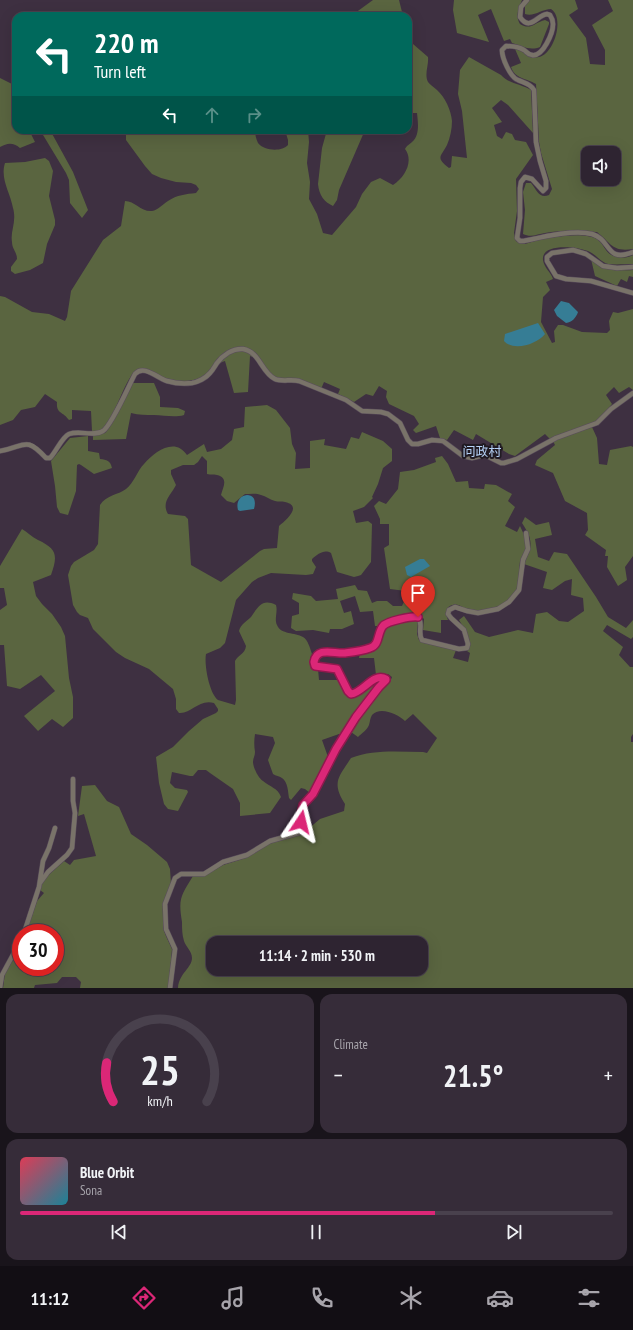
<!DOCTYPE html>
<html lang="en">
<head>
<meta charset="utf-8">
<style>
  :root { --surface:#2e2431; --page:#362c39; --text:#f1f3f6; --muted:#a7a4ab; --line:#49414d; --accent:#db2777 }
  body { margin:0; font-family:"PT Sans Narrow","Noto Sans SC",sans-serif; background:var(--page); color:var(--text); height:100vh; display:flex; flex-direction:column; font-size:15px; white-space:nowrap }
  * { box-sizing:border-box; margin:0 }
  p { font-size:13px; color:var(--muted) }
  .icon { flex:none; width:22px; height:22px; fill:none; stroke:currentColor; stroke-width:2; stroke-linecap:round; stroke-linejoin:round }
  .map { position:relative; height:988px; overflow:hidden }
  .details { display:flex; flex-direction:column; gap:6px; padding:6px; background:#19141b; flex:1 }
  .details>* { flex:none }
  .guide { position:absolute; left:12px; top:12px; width:400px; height:122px; border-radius:12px; box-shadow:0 4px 16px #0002,0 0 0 1px var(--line); background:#00695c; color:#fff; overflow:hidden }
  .tools { position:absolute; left:581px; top:146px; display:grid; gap:8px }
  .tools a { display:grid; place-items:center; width:40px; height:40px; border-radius:8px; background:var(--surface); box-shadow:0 4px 16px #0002,0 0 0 1px var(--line); font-size:20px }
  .speed { position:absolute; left:12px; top:924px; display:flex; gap:8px; font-size:20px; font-weight:700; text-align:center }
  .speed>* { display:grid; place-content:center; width:52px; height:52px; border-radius:50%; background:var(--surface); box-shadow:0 4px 16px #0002,0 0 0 1px var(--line); line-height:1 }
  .speed .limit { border:6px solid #d22; background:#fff; color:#111 }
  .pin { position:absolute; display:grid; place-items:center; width:34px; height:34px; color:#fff; margin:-41px -17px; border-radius:50% 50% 50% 0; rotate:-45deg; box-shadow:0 0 4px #0007 }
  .pin .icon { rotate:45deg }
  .me { position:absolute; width:44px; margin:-22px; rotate:10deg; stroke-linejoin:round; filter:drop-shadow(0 0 3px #0008) }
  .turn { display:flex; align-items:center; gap:14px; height:84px; padding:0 16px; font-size:18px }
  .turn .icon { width:52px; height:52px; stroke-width:2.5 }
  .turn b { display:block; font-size:28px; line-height:34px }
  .lanes { display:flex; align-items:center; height:38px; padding:0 16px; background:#0003; justify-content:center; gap:20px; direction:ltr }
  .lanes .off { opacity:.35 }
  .big { font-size:30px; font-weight:800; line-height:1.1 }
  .details .card { flex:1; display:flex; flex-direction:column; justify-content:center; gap:6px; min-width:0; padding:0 14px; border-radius:12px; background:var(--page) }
  .details .dial { align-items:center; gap:0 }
  .dial svg { height:104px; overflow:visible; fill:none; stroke:var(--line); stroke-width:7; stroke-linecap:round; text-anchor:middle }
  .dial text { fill:var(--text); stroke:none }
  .song { display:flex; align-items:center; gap:12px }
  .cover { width:48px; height:48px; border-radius:6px; background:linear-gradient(135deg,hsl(350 70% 55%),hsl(190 70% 35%)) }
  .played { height:4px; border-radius:2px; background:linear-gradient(90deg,var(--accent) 70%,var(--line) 70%) }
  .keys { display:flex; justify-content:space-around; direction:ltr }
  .heat { display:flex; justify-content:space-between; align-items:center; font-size:22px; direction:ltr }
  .details .tiles { flex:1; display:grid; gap:6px; grid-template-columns:1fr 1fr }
  .card:last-child { grid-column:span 2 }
  .trip { position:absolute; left:206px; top:936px; width:222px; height:40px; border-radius:12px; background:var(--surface); box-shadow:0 4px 16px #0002,0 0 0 1px var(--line); font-weight:800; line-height:40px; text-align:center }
  .tabs { display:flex; height:64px; justify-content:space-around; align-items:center; background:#120e14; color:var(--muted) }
  .tabs .icon { width:28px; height:28px }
  .tabs .selected { color:var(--accent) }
  .tabs b { font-size:18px; color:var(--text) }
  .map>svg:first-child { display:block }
</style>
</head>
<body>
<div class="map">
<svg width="633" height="988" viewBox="0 0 633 988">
  <rect width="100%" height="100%" fill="#3e3041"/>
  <path fill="#5a6540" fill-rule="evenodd" d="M373,0H399L403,16H351Z
    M454,0H522C519,8 515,16 520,24C531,31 535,22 545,20L549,22V24L540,47C530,51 521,46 512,43L510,39L504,41L491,9L478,15L489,42L457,33L453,10Z
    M530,0H575L578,9L569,15L586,38L590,64L605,65V50L592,25L613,11L608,0H633V249C612,252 612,244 597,232C580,232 563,230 545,233C538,234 531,238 523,234L525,210L523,192L526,183H531C537,190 539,199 549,195L552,189L541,153L539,142L536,84C526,78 515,79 511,67L521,63L515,49C524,51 530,59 539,57C554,54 565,18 551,9C542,9 534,17 525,14V5ZM588,153H614V179H588Z
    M408,30L413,44L428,57C429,65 424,74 428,82C430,85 434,87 437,90C445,97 451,110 452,121C452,129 450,138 447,145C441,157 435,157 449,168L451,167L452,156L467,158L462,111L458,94L460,70L469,57L501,75C509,84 522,84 531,90L533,133L508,105L501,100L492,108L502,122L494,125L497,136L502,139L506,132L512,134L515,140L526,142L533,155L516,179L517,211L514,233L516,241L520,243L525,244C541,238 576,232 592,237C607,241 602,257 621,257C626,258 629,257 633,255V264C625,264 616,265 608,264C601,262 596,255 590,252C580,247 541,242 543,260C544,268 551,272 553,279L546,282L550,290L543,297L541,322L552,343L555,342L554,331L558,325H563L582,332L607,333L610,330L609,321L613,312L618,313L633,309V390L629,387L619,393L614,387L606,395L612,404L601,418L591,424L551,440L545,434L515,456L509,454L476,434L473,440L454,430L447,440L440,438L436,426L416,433L413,430L419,424L414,416L389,404L386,397L387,391L379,386L373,396L366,394L354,402L338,394L340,389L324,382L321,389L302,380L272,379L255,358L250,356L248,392L234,393L225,361C217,363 212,370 205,375C197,381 185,382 175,381C171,380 165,378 161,376C153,373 143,364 135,371C123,383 113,423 101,430C98,432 95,431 92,431L91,411L72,410V419L69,420C63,411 56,414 57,402L45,394L35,407L21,410L13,420L0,425V296L5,297L32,312L49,314L65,321L67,317L71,291L103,240L121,226L125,201C135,201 141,212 152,211C158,210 163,204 168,201C177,195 186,194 196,193L199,189L196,185L191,183L176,182L161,178L152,174L145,166L126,140V130H255C255,134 256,139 258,143C264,151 282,152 288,145V140L285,130H308L309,142L307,163L310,182L309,199L317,214L323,233L332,235L356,207L362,194L371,182L380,178L393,185C405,177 414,161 405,149C407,145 409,145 412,142C420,135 418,123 417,113H408Z
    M0,78L16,86V130H29L35,142L20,148C13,142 7,143 0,147Z
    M40,130H50L73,172L88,210L82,218L70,203L69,180L66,173Z
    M327,130H365L339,190L337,200L333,206C324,202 319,195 318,184L322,148Z
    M45,158L49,161L53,171L49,196L55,220V225L47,244L43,263L30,270L15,274L11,271V267L17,259C17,252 12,249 12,242C10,231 17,222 13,208C10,192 0,179 5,163L25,162Z
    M591,259C603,269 618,271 633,270V277L629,276L627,282L621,279L617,286L595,276Z
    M131,383H154L160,397V407L178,408L185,411L184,415C174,418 164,415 154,415C146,415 139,415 131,413L126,439L93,440V435L105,433L109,428Z
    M267,405L276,410L290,428L292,444L296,453L295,469L310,468V441L325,439L324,445L346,449L351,437L359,439L362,432L383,441L392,449V461L383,468L378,484L372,497L373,498L364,507L353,511L356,523L368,521L372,524L371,562L361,575L358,576L354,577L337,572L331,553C324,549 318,554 312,559V561L316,567L313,574L306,575L271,573L258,578L252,582L236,600L225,643L220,648L206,654C204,664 209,693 218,700L235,705L236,700L235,661C238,655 245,654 246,646L239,631C241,624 246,622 251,617C258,607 262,598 276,605C278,612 274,619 277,625C281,635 295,632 303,637C308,640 310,648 312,654L310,658L311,664L318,669L319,680H339L346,692L351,695H356L369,686L381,680L383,681L352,719L341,734H339L322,740L328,757L314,789L310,793L305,789L301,788L291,800L289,798C288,792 288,782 282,778C279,776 276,776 273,774L268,760L275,743L273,737L255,734C254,740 254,746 255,752C255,756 253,758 253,762C253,767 258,778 263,781C270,787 278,788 281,797L270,813L240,816V803L233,789L210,773L206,770H198L193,776H190L172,772L170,783L175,788L187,790L188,792L178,811L168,809L164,804L159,783L156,757L173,747L189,731L203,719L216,713L218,711V709L214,703C198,699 192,714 179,713L176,709V699L173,689L149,669L125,658L116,652L93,629L88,618L80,615L77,612L73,605L68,575L71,566L74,562L94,550L98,544L100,505C106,495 118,495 126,489C134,483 137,471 144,464C155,451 175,437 187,455L204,444L207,452L221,449L232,440L234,429L244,427L245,407ZM202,456L207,461V474C211,475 213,474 217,475C229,478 223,487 221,495L227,501L234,503L245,494C250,494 256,493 261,495C266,496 270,500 275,501C278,502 282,501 285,502C303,506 286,520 279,526L277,548L264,549L260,551L221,582L191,565L188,519L185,516L168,514C161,502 171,495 176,485L171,474V470L183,465H194L198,462Z
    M592,427L597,438L599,464L607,465L610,450L631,446L633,447V556L625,567L627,580L618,586L607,567L608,556H605L606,550L585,535L588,530L587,513L565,501L553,473L535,465L537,460L555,445L553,441Z
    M88,436V451L99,453L100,459C107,460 110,460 112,468L94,474L81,465L79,464L77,465L76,491L68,515L60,513L57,507L55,486L51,461L70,438Z
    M442,456L448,464L456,482L468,481L469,488L484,489L485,484L496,485L512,494L508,501L515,507L505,526L517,532L520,526L526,539L527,548L520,561L518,587C516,592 507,602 501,605C494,609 476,612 467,610C463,608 458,603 453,605C445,606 446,615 448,620H441V633L423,630L424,619L421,616L417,615L385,620L378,626H375L373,611L360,612L355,596L340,601L344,613L351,611L354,624L342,629H330L329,633L313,630L296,631L291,628L292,616L299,614V603L292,599L293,593L311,596L316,601L338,599L336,589L355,585L358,590L367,591L372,603L377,601H387L393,606H402L407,595L406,591L390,589L384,548L389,545V524H380V519L374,506L379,501L386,504L398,489L400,472L414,470L436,462L435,458Z
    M525,517L536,525L549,522L552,535L535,539L538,557L549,561L554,552L567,554L596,597L608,617L626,628L633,620V637L631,639L607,625L603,631L623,647L619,655L630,667H633V734L631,737V742H633V988H178C179,973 192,968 192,958C192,951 186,947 184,941C182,935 182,928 182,922C178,898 181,896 193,876L206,875L223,865L242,859L272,842L302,834L320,819L344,811L345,804C331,782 339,777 351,758C374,749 399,752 423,752L427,753L437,738L413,714L405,721C398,714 380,706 372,715C370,718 370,722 369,725C367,730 362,733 358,737L351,732L373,700L390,682L392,677L388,674L376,675L374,658H359L360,653L379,645C379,639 383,629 388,625L411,619H416L418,622L417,634L419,640L456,650L453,658L468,662L470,653L467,651L469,649C471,639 464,628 459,620L464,616L475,632L489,637L518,630L533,633L536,614L547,612L559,621L568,622L584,611L583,598L571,595L572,579L565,581L552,590L543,588L547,572L524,564C532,546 534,541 522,523ZM213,943H421V969H213Z
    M22,529C27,532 32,537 38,540C57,549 58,555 51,575L33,582L36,596L42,604L52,614L61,627L65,636L69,678L73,697V718L63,727L52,719L38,731L24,716L55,691L41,675L20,689L7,686L4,645H0V610L7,605L4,588H0V566Z
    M95,785L107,801L119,807L131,834L147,845L167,862L170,869L171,884L163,904V928L166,936L172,949L169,988H80L81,982L76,977H62L57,983L35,985L34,988H3L5,973L13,960L21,943V967H55V933H26L37,901L44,893L40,890L42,881L64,861L70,865L74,860L96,856L84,814L78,816L82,786Z"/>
  <path fill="#367d95" d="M561,301L569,303L578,312C576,318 572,322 566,323L557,316L554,310Z
    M538,323L545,334C537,344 514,352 504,341L505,334Z
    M247,495C255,495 256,502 254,509L240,511L238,510C236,503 239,496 247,495Z
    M420,559H424L430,566L411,577L407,575L405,567Z"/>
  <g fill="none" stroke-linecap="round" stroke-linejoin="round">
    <g stroke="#5a4d5c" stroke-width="5.5">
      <path id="minor" d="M527,0L521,7L520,17C530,32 537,15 547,14L550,15C552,18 553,21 553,24C553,33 543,57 532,55C528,55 527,52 524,50C519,47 512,46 506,46L502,50C502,58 510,77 518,80C524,83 530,83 534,90L536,142L540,161L546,181V188L543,191L532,179L525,177L521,182L520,188V218L517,238L520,241H524C542,237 574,229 592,234C612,240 605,263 633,252
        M633,267L617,268L603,266L586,254L573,250L552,253L547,257V261L556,276L566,279L591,281L633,293
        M0,451C25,447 25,435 46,458H50C56,452 62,437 69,434C80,430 93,437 103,431C112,425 129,385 135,374C144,364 157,378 167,381C174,383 184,384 192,383C198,382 206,378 210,373C213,370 215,366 217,363C223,355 233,348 243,349C260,352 261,372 275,379C281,382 292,379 299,381L346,400L362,411L381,412L388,414L400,423L408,440L412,444H418L432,440L443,441L463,456L472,458L485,455L501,463H504L517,459L556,438L597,423L611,409L633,393
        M40,883L48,872L67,855L72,848L75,813L73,801V779
        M24,933L39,887L43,861L49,848L55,828
        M0,988L2,975L21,940
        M170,988L175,949L166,929L165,904L175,878L181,874H204L223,862L247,855L270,841L302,832L305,828L300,819L303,805L313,794L336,749L356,717L379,687L386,680V679C373,672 363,693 351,694L348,691L337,669L315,666L314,662C317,647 333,653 343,653C352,653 367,651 374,646C381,641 379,630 385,624L414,616L418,617C424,624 417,632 422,640L459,649L467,648L468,644L464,630L451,618L448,614L449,610L455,607L467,611L478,613L498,609L509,602L519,590L523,560L528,549L526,533"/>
    </g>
    <use href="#minor" stroke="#797369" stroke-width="4.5"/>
  </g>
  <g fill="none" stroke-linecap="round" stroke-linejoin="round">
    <g stroke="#8e194d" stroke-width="10">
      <path id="route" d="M301,822L300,819L303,805L313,794L336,749L356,717L379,687L386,680V679C373,672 363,693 351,694L348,691L337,669L315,666L314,662C317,646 334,654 345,653C353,652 362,651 370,648C380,645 377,633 383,626C387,621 412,616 418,617"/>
    </g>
    <use href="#route" stroke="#db2777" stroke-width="7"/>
  </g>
  <g text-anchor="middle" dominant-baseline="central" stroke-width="4" stroke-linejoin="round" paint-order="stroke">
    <g font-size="13" fill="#b5d1f6" stroke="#211b23">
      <text x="482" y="451">问政村</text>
    </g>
  </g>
</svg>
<div class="tools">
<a><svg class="icon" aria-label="sound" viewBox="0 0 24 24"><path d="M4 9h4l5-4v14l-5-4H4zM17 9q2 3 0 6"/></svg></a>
</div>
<div class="speed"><div class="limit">30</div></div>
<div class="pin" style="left:418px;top:617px;background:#d93025"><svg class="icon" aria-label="arrive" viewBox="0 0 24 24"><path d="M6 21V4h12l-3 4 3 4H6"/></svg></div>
<svg class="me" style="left:301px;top:822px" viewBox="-20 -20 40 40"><path d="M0-17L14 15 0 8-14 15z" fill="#db2777" stroke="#fff" stroke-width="4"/></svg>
<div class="trip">11:14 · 2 min · 530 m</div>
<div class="guide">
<div class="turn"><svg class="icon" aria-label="left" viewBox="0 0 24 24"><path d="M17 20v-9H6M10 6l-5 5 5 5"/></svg><div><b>220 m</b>Turn left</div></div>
<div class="lanes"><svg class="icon" aria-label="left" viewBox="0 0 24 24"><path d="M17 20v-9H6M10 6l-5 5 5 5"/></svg><svg class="icon off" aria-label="ahead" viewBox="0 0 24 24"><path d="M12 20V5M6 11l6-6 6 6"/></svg><svg class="icon off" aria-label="right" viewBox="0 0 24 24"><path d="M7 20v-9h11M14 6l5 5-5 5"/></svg></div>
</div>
</div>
<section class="details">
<div class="tiles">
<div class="card dial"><svg viewBox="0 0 100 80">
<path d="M14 69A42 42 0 1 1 86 69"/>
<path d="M14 69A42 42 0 0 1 9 39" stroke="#db2777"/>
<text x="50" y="56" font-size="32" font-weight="700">25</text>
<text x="50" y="72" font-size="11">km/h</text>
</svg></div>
<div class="card"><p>Climate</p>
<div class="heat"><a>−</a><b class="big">21.5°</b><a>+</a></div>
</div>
<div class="card">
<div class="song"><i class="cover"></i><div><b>Blue Orbit</b><p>Sona</p></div></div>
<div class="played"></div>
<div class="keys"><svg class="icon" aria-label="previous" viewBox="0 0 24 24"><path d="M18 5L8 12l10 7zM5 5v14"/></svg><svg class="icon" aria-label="pause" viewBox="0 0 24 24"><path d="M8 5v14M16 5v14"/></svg><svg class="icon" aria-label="next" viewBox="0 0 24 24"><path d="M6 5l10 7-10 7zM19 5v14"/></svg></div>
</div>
</div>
</section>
<nav class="tabs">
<b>11:12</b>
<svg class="icon selected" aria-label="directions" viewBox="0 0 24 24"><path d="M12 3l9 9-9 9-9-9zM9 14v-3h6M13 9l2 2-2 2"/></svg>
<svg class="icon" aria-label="music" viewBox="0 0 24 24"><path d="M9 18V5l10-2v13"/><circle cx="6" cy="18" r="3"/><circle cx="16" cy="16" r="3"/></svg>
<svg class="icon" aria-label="phone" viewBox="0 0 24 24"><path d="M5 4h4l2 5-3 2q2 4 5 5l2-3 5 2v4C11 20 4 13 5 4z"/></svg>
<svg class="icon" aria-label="climate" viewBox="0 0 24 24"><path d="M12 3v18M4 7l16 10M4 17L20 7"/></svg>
<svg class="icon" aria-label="car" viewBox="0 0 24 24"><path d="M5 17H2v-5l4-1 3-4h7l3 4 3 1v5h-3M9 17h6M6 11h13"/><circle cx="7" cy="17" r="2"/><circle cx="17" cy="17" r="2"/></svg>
<svg class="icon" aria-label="filters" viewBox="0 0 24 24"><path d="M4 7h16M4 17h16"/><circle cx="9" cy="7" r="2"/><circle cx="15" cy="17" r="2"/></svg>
</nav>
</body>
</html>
